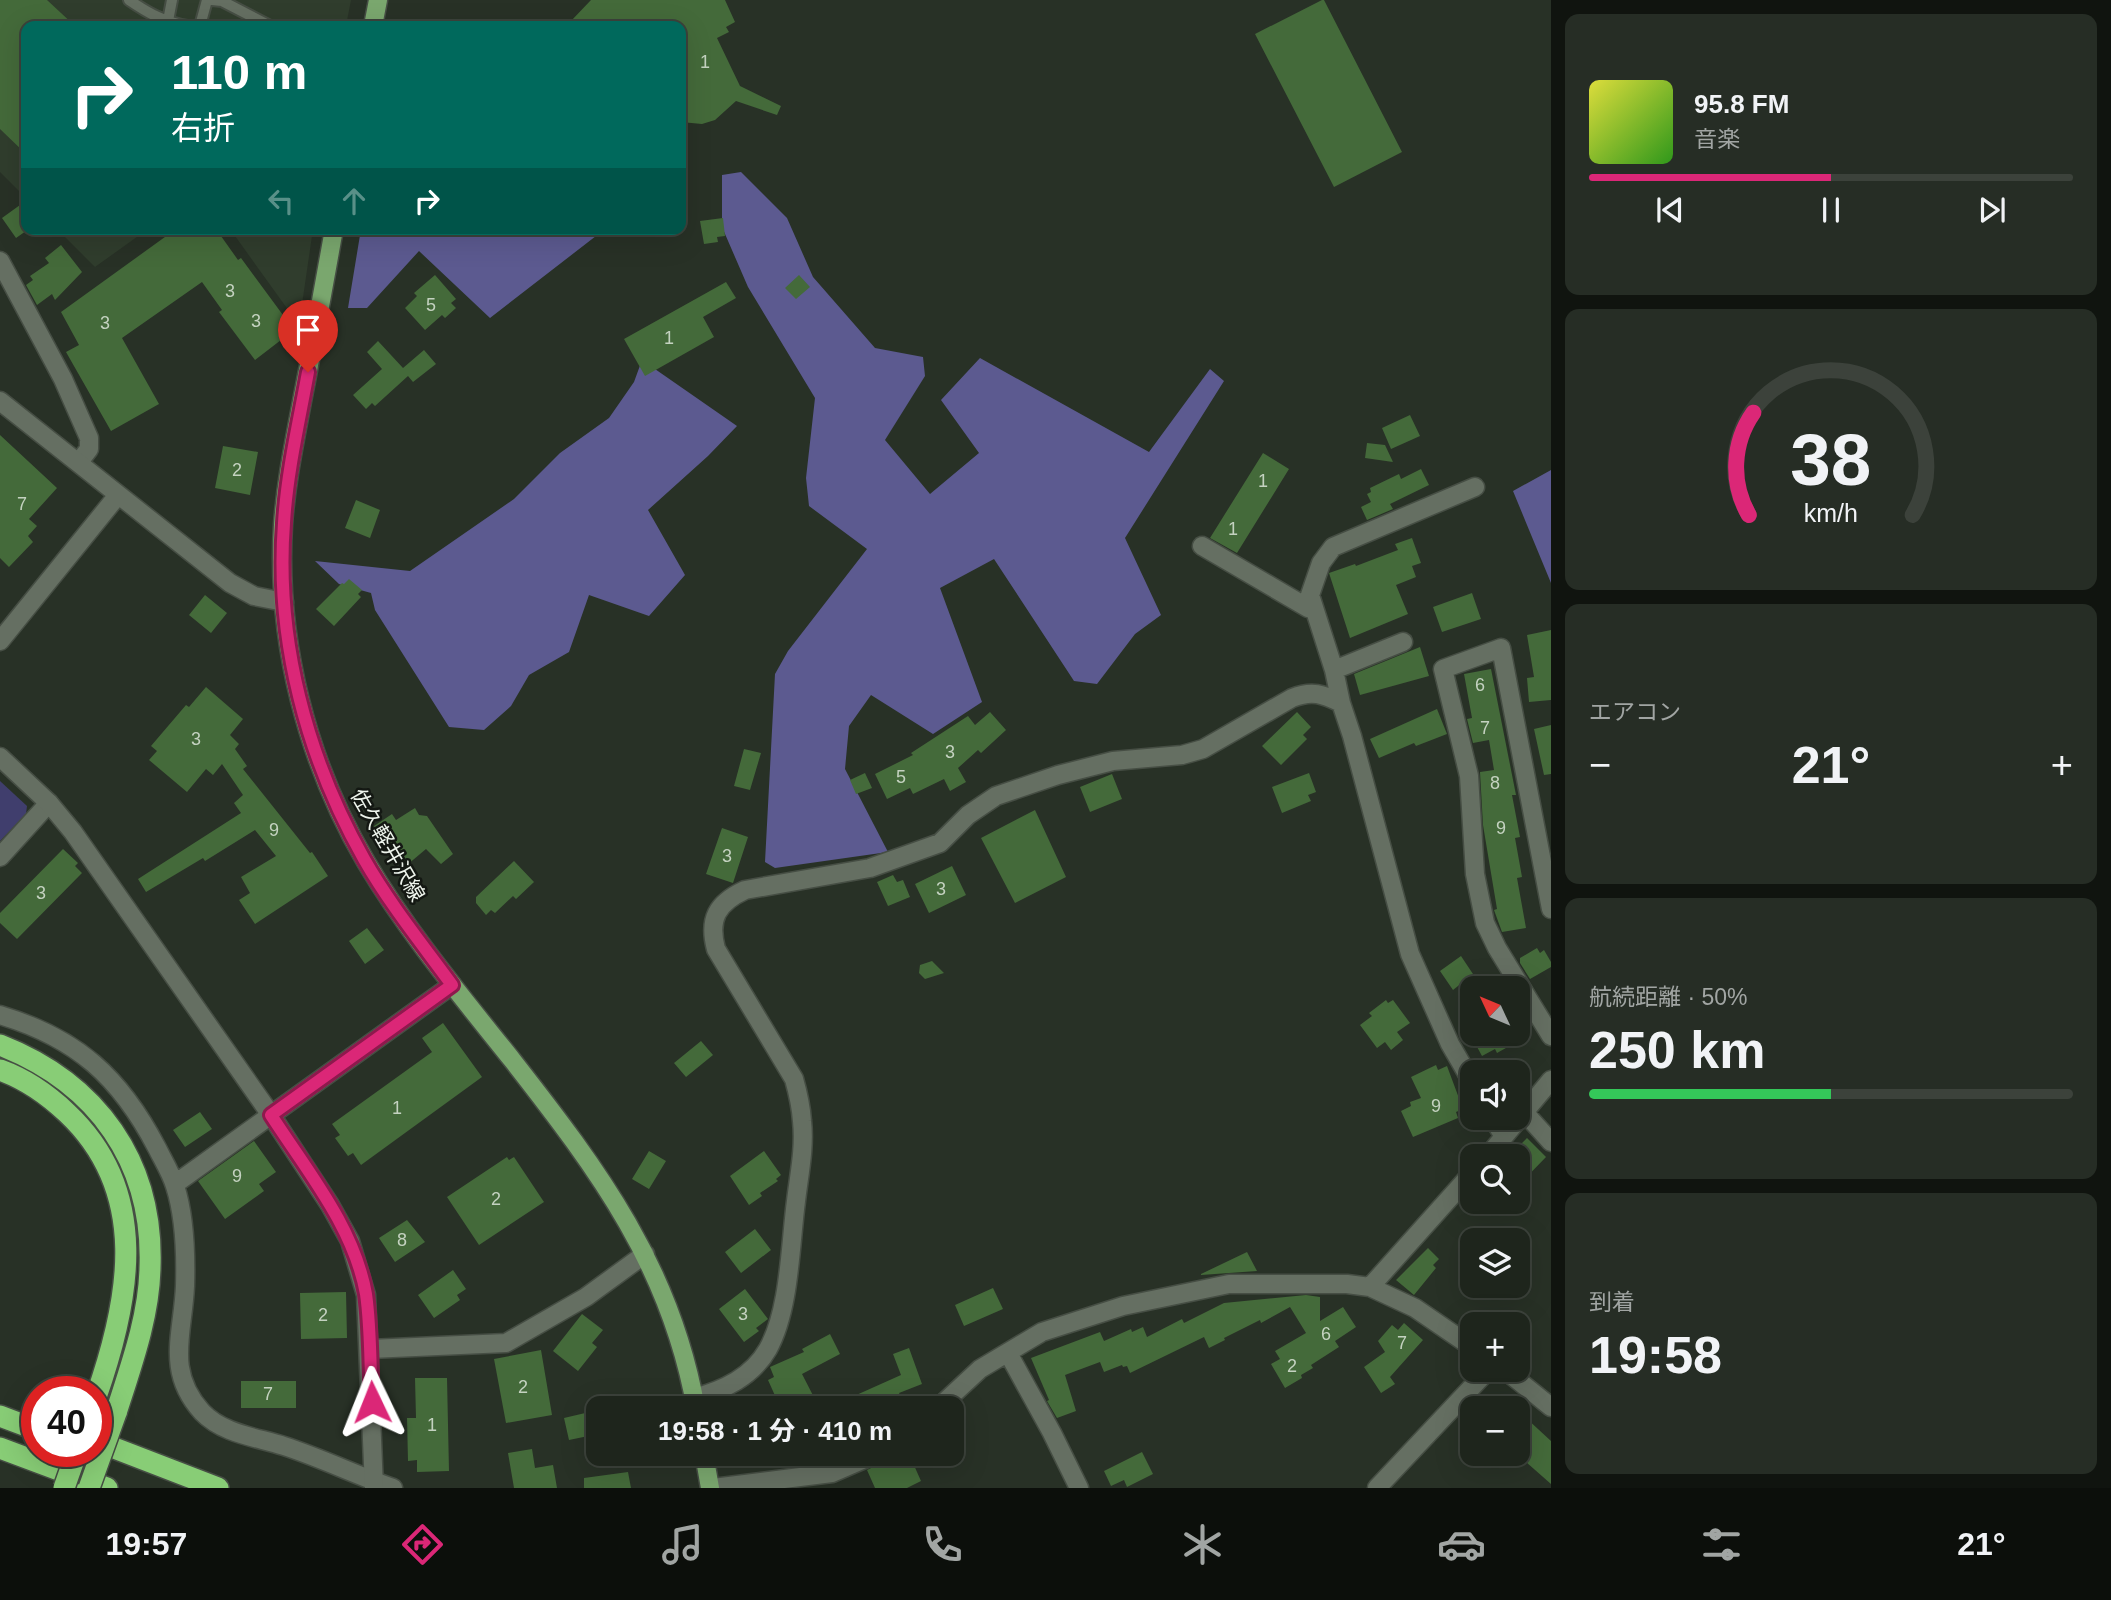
<!DOCTYPE html>
<html lang="ja">
<head>
<meta charset="utf-8">
<style>
  :root { --surface:#1e251c; --page:#262d25; --text:#f1f3f6; --muted:#a1a5a3; --line:#3c423b; --accent:#db2777 }
  body { margin:0; font-family:Arial,"Noto Sans JP",sans-serif; background:var(--page); color:var(--text); height:100vh; display:flex; flex-direction:column; font-size:26px; white-space:nowrap }
  * { box-sizing:border-box; margin:0 }
  p { font-size:23px; color:var(--muted) }
  .icon { flex:none; width:38px; height:38px; fill:none; stroke:currentColor; stroke-width:2; stroke-linecap:round; stroke-linejoin:round }
  .map { position:relative; flex:1; overflow:hidden }
  .details { display:flex; flex-direction:column; gap:14px; padding:14px; background:#10140f; width:560px }
  .details>* { flex:none }
  .top-card { position:absolute; left:21px; top:21px; width:665px; height:214px; border-radius:14px; box-shadow:0 7px 28px #0002,0 0 0 2px var(--line); background:#00695c; color:#fff; overflow:hidden }
  .needle { width:46px; rotate:314deg }
  .buttons { position:absolute; left:1460px; top:976px; display:grid; gap:14px }
  .buttons a { display:grid; place-items:center; width:70px; height:70px; border-radius:14px; background:var(--surface); box-shadow:0 7px 28px #0002,0 0 0 2px var(--line); font-size:35px }
  .speed { position:absolute; left:21px; top:1376px; display:flex; gap:14px; font-size:35px; font-weight:700; text-align:center }
  .speed>* { display:grid; place-content:center; width:91px; height:91px; border-radius:50%; background:var(--surface); box-shadow:0 7px 28px #0002,0 0 0 2px var(--line); line-height:1 }
  .speed .limit { border:10px solid #d22; background:#fff; color:#111 }
  .pin { position:absolute; display:grid; place-items:center; width:60px; height:60px; color:#fff; margin:-72px -30px; border-radius:50% 50% 50% 0; rotate:-45deg; box-shadow:0 0 7px #0007 }
  .pin .icon { rotate:45deg }
  .me { position:absolute; width:77px; margin:-38px; rotate:358deg; stroke-linejoin:round; filter:drop-shadow(0 0 5px #0008) }
  .turn { display:flex; align-items:center; gap:24px; height:147px; padding:0 35px; font-size:32px }
  .turn .icon { width:91px; height:91px; stroke-width:2.5 }
  .turn b { display:block; font-size:49px; line-height:60px }
  .lanes { display:flex; align-items:center; height:66px; padding:0 35px; background:#0003; justify-content:center; gap:35px; direction:ltr }
  .lanes .off { opacity:.35 }
  .big { font-size:52px; font-weight:700; line-height:1.1 }
  .details .widget { flex:1; display:flex; flex-direction:column; justify-content:center; gap:10px; min-width:0; padding:0 24px; border-radius:14px; background:var(--page) }
  .details .dial { align-items:center; gap:0 }
  .dial svg { height:182px; overflow:visible; fill:none; stroke:var(--line); stroke-width:7; stroke-linecap:round; text-anchor:middle }
  .dial text { fill:var(--text); stroke:none }
  .song { display:flex; align-items:center; gap:21px }
  .cover { width:84px; height:84px; border-radius:10px; background:linear-gradient(135deg,hsl(60 70% 55%),hsl(110 70% 35%)) }
  .played { height:7px; border-radius:4px; background:linear-gradient(90deg,var(--accent) 50%,var(--line) 50%) }
  .keys { display:flex; justify-content:space-around; direction:ltr }
  .heat { display:flex; justify-content:space-between; align-items:center; font-size:38px; direction:ltr }
  .charge { height:10px; border-radius:5px; background:linear-gradient(90deg,#34c759 50%,var(--line) 0) }
  .trip { position:absolute; left:586px; top:1396px; width:378px; height:70px; border-radius:14px; background:var(--surface); box-shadow:0 7px 28px #0002,0 0 0 2px var(--line); font-weight:700; line-height:70px; text-align:center }
  .tab-bar { display:flex; height:112px; justify-content:space-around; align-items:center; background:#0c0f0b; color:var(--muted) }
  .tab-bar .icon { width:49px; height:49px }
  .tab-bar .selected { color:var(--accent) }
  .tab-bar b { font-size:32px; color:var(--text) }
  main { display:flex; flex:1; min-height:0 }
  .map>svg:first-child { display:block }
</style>
</head>
<body>
<main>
<div class="map">
<svg width="1551" height="1488" viewBox="0 0 1551 1488">
  <rect width="100%" height="100%" fill="#283126"/>
  <path fill="#303d2d" d="M0,0H351L346,26H26V198L0,172Z
    M57,229H148L95,267Z
    M230,229H313L299,325Z"/>
  <path fill="#403e6d" d="M0,781L27,806L26,814L0,841Z"/>
  <path fill="#5c5a90" d="M741,172L787,218L813,277L875,348L923,357L925,376L885,440L930,494L979,453L941,400L980,358L1149,452L1210,369L1224,381L1125,538L1161,615L1135,634L1097,684L1074,681L994,559L940,588L982,702L933,734L871,695L849,726L845,769L888,852L775,868L765,862L775,674L788,651L867,549L809,506L806,478L815,398L748,287L722,227V175Z
    M361,229H605L490,318L419,251L367,308H348Z
    M642,360L737,426L708,456L648,510L685,575L649,616L589,595L569,652L529,675L511,706L484,730L449,727L375,610L371,593L339,584L315,561L410,571L514,499L560,453L609,418L634,382Z
    M1551,470V583L1513,491Z"/>
  <path fill="#446a3a" d="M0,0H47L75,26H26V154L0,129Z
    M591,0H725L735,22L726,27L729,32L717,38L740,86L781,106L777,115L736,101L715,120L702,124L681,122V26H599L596,21H571Z
    M1322,0H1324L1402,152L1334,187L1255,34Z
    M20,205L26,214V231L16,238L2,218Z
    M723,218L725,236L717,237L718,242L704,244L700,221Z
    M176,229H216L238,260L241,258L294,330L255,360L219,312L222,310L202,282L122,338L159,404L111,431L66,352L79,345L61,312Z
    M61,245L82,272L55,300L52,294L37,305L26,285L33,280L30,276L49,263L45,258Z
    M435,275L456,299L451,303L456,308L445,318L442,315L425,330L405,308L417,296L414,293Z
    M799,275L810,287L796,299L785,288Z
    M726,282L736,298L703,317L714,337L645,376L624,339Z
    M378,341L403,368L424,350L436,364L413,382L408,376L375,406L372,403L366,409L353,395L382,369L367,352Z
    M1410,415L1420,436L1391,449L1382,428Z
    M0,435L57,488L29,519L37,526L28,536L33,542L9,567L0,558Z
    M1367,443L1385,445L1393,462L1365,458Z
    M223,446L258,452L250,495L215,488Z
    M1263,453L1289,469L1237,553L1210,538Z
    M1421,469L1429,485L1390,504L1393,509L1367,520L1361,507L1371,502L1367,494L1371,492L1370,488L1399,474L1401,479Z
    M356,500L380,510L370,538L345,528Z
    M1412,538L1421,563L1412,566L1416,577L1396,585L1408,614L1350,638L1329,573L1355,564L1356,566L1398,550L1395,544Z
    M349,579L362,590L358,594L361,597L334,626L316,609L342,583L344,584Z
    M1472,593L1481,619L1442,632L1433,607Z
    M205,595L227,613L211,633L189,615Z
    M1551,630V700L1529,702L1527,678L1534,677L1527,635Z
    M1420,647L1429,676L1360,695L1354,674Z
    M1491,669L1516,795H1512L1520,837L1515,838L1522,877L1517,878L1526,928L1502,932L1494,910L1497,909L1483,825L1480,772L1494,770L1489,740L1473,743L1467,719L1472,718L1464,674Z
    M206,687L243,719L230,735L239,744L235,749L247,766L243,769L310,853L312,852L328,876L255,924L239,900L250,893L241,877L276,856L255,830L205,861L203,858L146,892L138,879L241,813L234,803L243,795L222,764L213,775L206,769L187,792L149,760L157,751L151,746L186,705L189,707Z
    M1437,709L1447,734L1416,746L1414,743L1379,758L1370,739Z
    M990,712L1006,730L981,753L978,750L958,768L966,782L950,791L944,779L913,794L910,788L887,799L875,774L913,755L911,753L968,716L975,725Z
    M1297,712L1311,727L1303,735L1307,739L1281,765L1262,746Z
    M1551,725V774L1544,775L1534,729Z
    M744,749L761,753L750,790L734,786Z
    M865,773L872,788L856,794L850,780Z
    M1309,773L1316,792L1308,795L1311,801L1282,813L1272,787Z
    M1112,774L1122,799L1090,812L1080,787Z
    M415,808L419,815L427,816L453,854L441,864L426,849L407,865L398,852L393,855L374,826L392,814L396,820Z
    M1035,810L1066,877L1015,903L981,838Z
    M722,828L748,837L733,883L706,874Z
    M63,849L78,863L75,866L82,873L17,939L0,923V913Z
    M514,861L534,882L516,899L513,896L495,913L491,910L486,915L476,903V897Z
    M952,866L966,895L929,913L915,884Z
    M893,875L897,882L903,880L910,897L888,906L877,882Z
    M367,928L384,950L365,964L349,941Z
    M1537,948L1540,953L1544,950L1551,962V967L1530,979L1520,963V958Z
    M1461,956L1473,974L1453,990L1440,971Z
    M932,961L944,973L925,979L919,973L920,965Z
    M1386,1000L1388,1003L1393,1000L1410,1023L1397,1032L1403,1040L1391,1050L1385,1042L1377,1048L1360,1025L1372,1016L1369,1013Z
    M443,1023L482,1077L361,1165L353,1153L348,1156L335,1138L340,1135L332,1124L432,1052L422,1038Z
    M1470,1034H1531L1497,1053L1495,1049L1482,1056Z
    M701,1041L713,1055L686,1077L674,1063Z
    M1436,1065L1438,1070L1447,1066L1463,1109L1456,1112L1458,1118L1413,1137L1401,1111L1411,1106L1410,1102L1421,1098L1411,1077Z
    M200,1112L212,1129L185,1147L173,1130Z
    M1527,1138L1546,1157L1517,1187V1148Z
    M254,1141L276,1172L259,1184L264,1191L225,1219L198,1181Z
    M649,1151L666,1161L649,1189L632,1179Z
    M764,1151L781,1175L776,1179L778,1181L760,1193L762,1196L749,1205L730,1176Z
    M507,1157L509,1160L514,1157L544,1202L479,1245L447,1197Z
    M407,1220L425,1242L395,1262L379,1238Z
    M755,1229L771,1250L741,1273L725,1252Z
    M1428,1248L1439,1259L1433,1265L1436,1268L1414,1295L1396,1280Z
    M1247,1252L1257,1271L1201,1275V1274Z
    M453,1270L466,1289L457,1295L460,1300L434,1318L418,1295Z
    M993,1288L1003,1309L964,1326L955,1305Z
    M745,1289L768,1319L756,1328L759,1331L744,1342L719,1309Z
    M346,1292L347,1338L301,1339L300,1293Z
    M1306,1295L1320,1297V1321L1343,1307L1356,1327L1335,1341L1339,1347L1311,1365L1313,1368L1301,1375L1302,1378L1285,1388L1271,1364L1280,1359L1275,1351L1306,1333L1290,1307L1261,1323L1260,1320L1224,1338L1225,1340L1209,1348L1204,1337L1130,1373L1127,1366L1123,1367L1122,1365L1104,1372L1100,1362L1065,1375L1076,1411L1057,1418L1047,1401L1049,1400L1031,1358L1100,1332L1104,1341L1131,1329L1132,1332L1143,1327L1147,1337L1182,1319L1184,1323L1224,1303Z
    M582,1314L603,1330L592,1343L597,1347L578,1371L553,1351Z
    M1404,1323L1423,1340L1390,1377L1395,1384L1381,1393L1364,1367L1385,1352L1378,1341L1392,1325L1398,1330Z
    M830,1334L840,1354L802,1374L820,1409H781L768,1380L774,1377L770,1367L804,1352L802,1349Z
    M909,1348L922,1384L899,1393L904,1403L890,1409H825L901,1375L893,1354Z
    M541,1350L552,1415L506,1423L494,1359Z
    M415,1378H447L449,1471L417,1472V1460L408,1461L407,1418H416Z
    M241,1381H296V1408H241Z
    M598,1410V1434L569,1440L564,1418Z
    M1525,1417L1551,1441V1484L1517,1454V1425Z
    M532,1449L535,1468L553,1465L557,1488H514L508,1453Z
    M1142,1452L1153,1474L1127,1487L1124,1480L1111,1486L1104,1471Z
    M887,1454H909L921,1481L907,1488H875L867,1470L885,1461Z
    M628,1472L631,1488H584V1478Z"/>
  <g fill="none" stroke-linecap="round" stroke-linejoin="round">
    <g stroke="#464e44" stroke-width="14">
      <path id="service" d="M129,0C148,13 164,22 187,26
        M212,0L222,1L270,26
        M167,26L172,0
        M200,26L207,0"/>
    </g>
    <g stroke="#464e44" stroke-width="21">
      <path id="minor" d="M0,261L63,379L89,438V449L79,462
        M1202,546L1308,608L1314,609
        M1334,670L1403,642
        M1341,703L1334,670L1310,595L1321,563L1333,547L1475,487
        M0,857L49,803
        M1551,909L1501,648L1443,669L1469,776L1475,874L1485,923L1497,948L1551,1036
        M0,1015C77,1038 120,1077 157,1148C163,1160 171,1173 175,1186C185,1217 186,1253 185,1286C183,1334 165,1371 202,1412C223,1434 256,1437 284,1446C321,1458 356,1475 393,1488
        M1524,1112L1551,1142
        M1493,1118L1504,1137
        M1487,1157L1551,1080
        M175,1184L452,985
        M1370,1287L1472,1173
        M370,1349L506,1343L586,1297L645,1254
        M1008,1353L1052,1433L1079,1488
        M1505,1370L1551,1407
        M694,1398C724,1390 752,1377 768,1349C790,1309 790,1246 796,1201C799,1175 805,1148 802,1121C801,1107 798,1093 794,1079L716,949C708,919 717,903 745,890L870,868L940,843L968,815L996,796L1058,775L1113,761L1182,755L1203,749L1292,698C1312,690 1323,694 1341,703L1352,736L1410,954L1450,1044L1472,1082
        M937,1409L980,1369L1042,1332L1123,1306L1229,1284H1347L1370,1287L1415,1308L1472,1347
        M713,1488L832,1473L876,1454
        M1377,1488L1488,1370"/>
    </g>
    <g stroke="#464e44" stroke-width="21">
      <path id="tertiary" d="M0,401L230,583L254,596L284,602
        M0,641L118,495
        M0,757L49,803L73,832L271,1115L330,1205L350,1241L366,1295L374,1488"/>
    </g>
    <g stroke="#464e44" stroke-width="21">
      <path id="primary" d="M373,26L378,0
        M334,229C324,285 314,340 303,396C295,439 286,481 283,525C276,641 307,762 366,862C408,933 462,997 513,1061C599,1171 671,1267 696,1409
        M704,1454L710,1488"/>
    </g>
    <g stroke="#464e44" stroke-width="24">
      <path id="motorway" d="M0,1045C97,1083 154,1162 150,1268C149,1317 131,1366 116,1413
        M0,1070C25,1079 48,1095 67,1113C151,1192 130,1300 96,1397
        M0,1416L37,1430
        M96,1441L218,1488
        M0,1448L107,1488"/>
    </g>
    <use href="#service" stroke="#656f62" stroke-width="10"/>
    <use href="#minor" stroke="#656f62" stroke-width="18"/>
    <use href="#tertiary" stroke="#656f62" stroke-width="18"/>
    <use href="#primary" stroke="#7aa76e" stroke-width="18"/>
    <use href="#motorway" stroke="#88cd76" stroke-width="21"/>
    <g stroke="#464e44" stroke-width="24" stroke-linecap="butt">
      <path id="motorway-bridge" d="M64,1488L77,1451
        M89,1488L116,1413"/>
    </g>
    <use href="#motorway-bridge" stroke="#88cd76" stroke-width="21"/>
  </g>
  <g fill="none" stroke-linecap="round" stroke-linejoin="round">
    <g stroke="#8e194d" stroke-width="18">
      <path id="route" d="M308,372C299,422 287,472 284,523C275,640 307,758 364,859C389,903 422,944 452,985L271,1115C307,1171 354,1227 366,1294C371,1329 370,1366 372,1402"/>
    </g>
    <use href="#route" stroke="#db2777" stroke-width="12"/>
  </g>
  <g text-anchor="middle" dominant-baseline="central" stroke-width="5" stroke-linejoin="round" paint-order="stroke">
    <g font-size="18" fill="#c4d2c0">
      <text x="705" y="62">1</text>
      <text x="230" y="291">3</text>
      <text x="431" y="305">5</text>
      <text x="256" y="321">3</text>
      <text x="105" y="323">3</text>
      <text x="669" y="338">1</text>
      <text x="237" y="470">2</text>
      <text x="1263" y="481">1</text>
      <text x="22" y="504">7</text>
      <text x="1233" y="529">1</text>
      <text x="1480" y="685">6</text>
      <text x="1485" y="728">7</text>
      <text x="196" y="739">3</text>
      <text x="950" y="752">3</text>
      <text x="901" y="777">5</text>
      <text x="1495" y="783">8</text>
      <text x="1501" y="828">9</text>
      <text x="274" y="830">9</text>
      <text x="727" y="856">3</text>
      <text x="941" y="889">3</text>
      <text x="41" y="893">3</text>
      <text x="1436" y="1106">9</text>
      <text x="397" y="1108">1</text>
      <text x="237" y="1176">9</text>
      <text x="496" y="1199">2</text>
      <text x="402" y="1240">8</text>
      <text x="743" y="1314">3</text>
      <text x="323" y="1315">2</text>
      <text x="1326" y="1334">6</text>
      <text x="1402" y="1343">7</text>
      <text x="1292" y="1366">2</text>
      <text x="523" y="1387">2</text>
      <text x="268" y="1394">7</text>
      <text x="432" y="1425">1</text>
    </g>
    <g font-size="21" fill="#eef4ec" stroke="#141813">
      <text transform="translate(388 845) rotate(60)">佐久軽井沢線</text>
    </g>
  </g>
</svg>
<div class="buttons">
<a><svg class="needle" viewBox="-14 -14 28 28"><path d="M0-13l5 13h-10z" fill="#e53935"/><path d="M0 13l5-13h-10z" fill="#a1a5a3"/></svg></a>
<a><svg class="icon" aria-label="sound" viewBox="0 0 24 24"><path d="M4 9h4l5-4v14l-5-4H4zM17 9q2 3 0 6"/></svg></a>
<a><svg class="icon" aria-label="search" viewBox="0 0 24 24"><circle cx="10" cy="10" r="6"/><path d="M15 15l6 6"/></svg></a>
<a><svg class="icon" aria-label="layers" viewBox="0 0 24 24"><path d="M12 4l9 5-9 5-9-5zM3 14l9 5 9-5"/></svg></a>
<a>+</a>
<a>−</a>
</div>
<div class="speed"><div class="limit">40</div></div>
<div class="pin" style="left:308px;top:372px;background:#d93025"><svg class="icon" aria-label="arrive" viewBox="0 0 24 24"><path d="M6 21V4h12l-3 4 3 4H6"/></svg></div>
<svg class="me" style="left:372px;top:1402px" viewBox="-20 -20 40 40"><path d="M0-17L14 15 0 8-14 15z" fill="#db2777" stroke="#fff" stroke-width="4"/></svg>
<div class="trip">19:58 · 1 分 · 410 m</div>
<div class="top-card">
<div class="turn"><svg class="icon" aria-label="right" viewBox="0 0 24 24"><path d="M7 20v-9h11M14 6l5 5-5 5"/></svg><div><b>110 m</b>右折</div></div>
<div class="lanes"><svg class="icon off" aria-label="left" viewBox="0 0 24 24"><path d="M17 20v-9H6M10 6l-5 5 5 5"/></svg><svg class="icon off" aria-label="ahead" viewBox="0 0 24 24"><path d="M12 20V5M6 11l6-6 6 6"/></svg><svg class="icon" aria-label="right" viewBox="0 0 24 24"><path d="M7 20v-9h11M14 6l5 5-5 5"/></svg></div>
</div>
</div>
<section class="details">
<div class="widget">
<div class="song"><i class="cover"></i><div><b>95.8 FM</b><p>音楽</p></div></div>
<div class="played"></div>
<div class="keys"><svg class="icon" aria-label="previous" viewBox="0 0 24 24"><path d="M18 5L8 12l10 7zM5 5v14"/></svg><svg class="icon" aria-label="pause" viewBox="0 0 24 24"><path d="M8 5v14M16 5v14"/></svg><svg class="icon" aria-label="next" viewBox="0 0 24 24"><path d="M6 5l10 7-10 7zM19 5v14"/></svg></div>
</div>
<div class="widget dial"><svg viewBox="0 0 100 80">
<path d="M14 69A42 42 0 1 1 86 69"/>
<path d="M14 69A42 42 0 0 1 16 24" stroke="#db2777"/>
<text x="50" y="56" font-size="32" font-weight="700">38</text>
<text x="50" y="72" font-size="11">km/h</text>
</svg></div>
<div class="widget"><p>エアコン</p>
<div class="heat"><a>−</a><b class="big">21°</b><a>+</a></div>
</div>
<div class="widget"><p>航続距離 · 50%</p><b class="big">250 km</b><div class="charge"></div></div>
<div class="widget"><p>到着</p><b class="big">19:58</b></div>
</section>
</main>
<nav class="tab-bar">
<b>19:57</b>
<svg class="icon selected" aria-label="directions" viewBox="0 0 24 24"><path d="M12 3l9 9-9 9-9-9zM9 14v-3h6M13 9l2 2-2 2"/></svg>
<svg class="icon" aria-label="music" viewBox="0 0 24 24"><path d="M9 18V5l10-2v13"/><circle cx="6" cy="18" r="3"/><circle cx="16" cy="16" r="3"/></svg>
<svg class="icon" aria-label="phone" viewBox="0 0 24 24"><path d="M5 4h4l2 5-3 2q2 4 5 5l2-3 5 2v4C11 20 4 13 5 4z"/></svg>
<svg class="icon" aria-label="climate" viewBox="0 0 24 24"><path d="M12 3v18M4 7l16 10M4 17L20 7"/></svg>
<svg class="icon" aria-label="car" viewBox="0 0 24 24"><path d="M5 17H2v-5l4-1 3-4h7l3 4 3 1v5h-3M9 17h6M6 11h13"/><circle cx="7" cy="17" r="2"/><circle cx="17" cy="17" r="2"/></svg>
<svg class="icon" aria-label="filters" viewBox="0 0 24 24"><path d="M4 7h16M4 17h16"/><circle cx="9" cy="7" r="2"/><circle cx="15" cy="17" r="2"/></svg>
<b>21°</b>
</nav>
</body>
</html>
